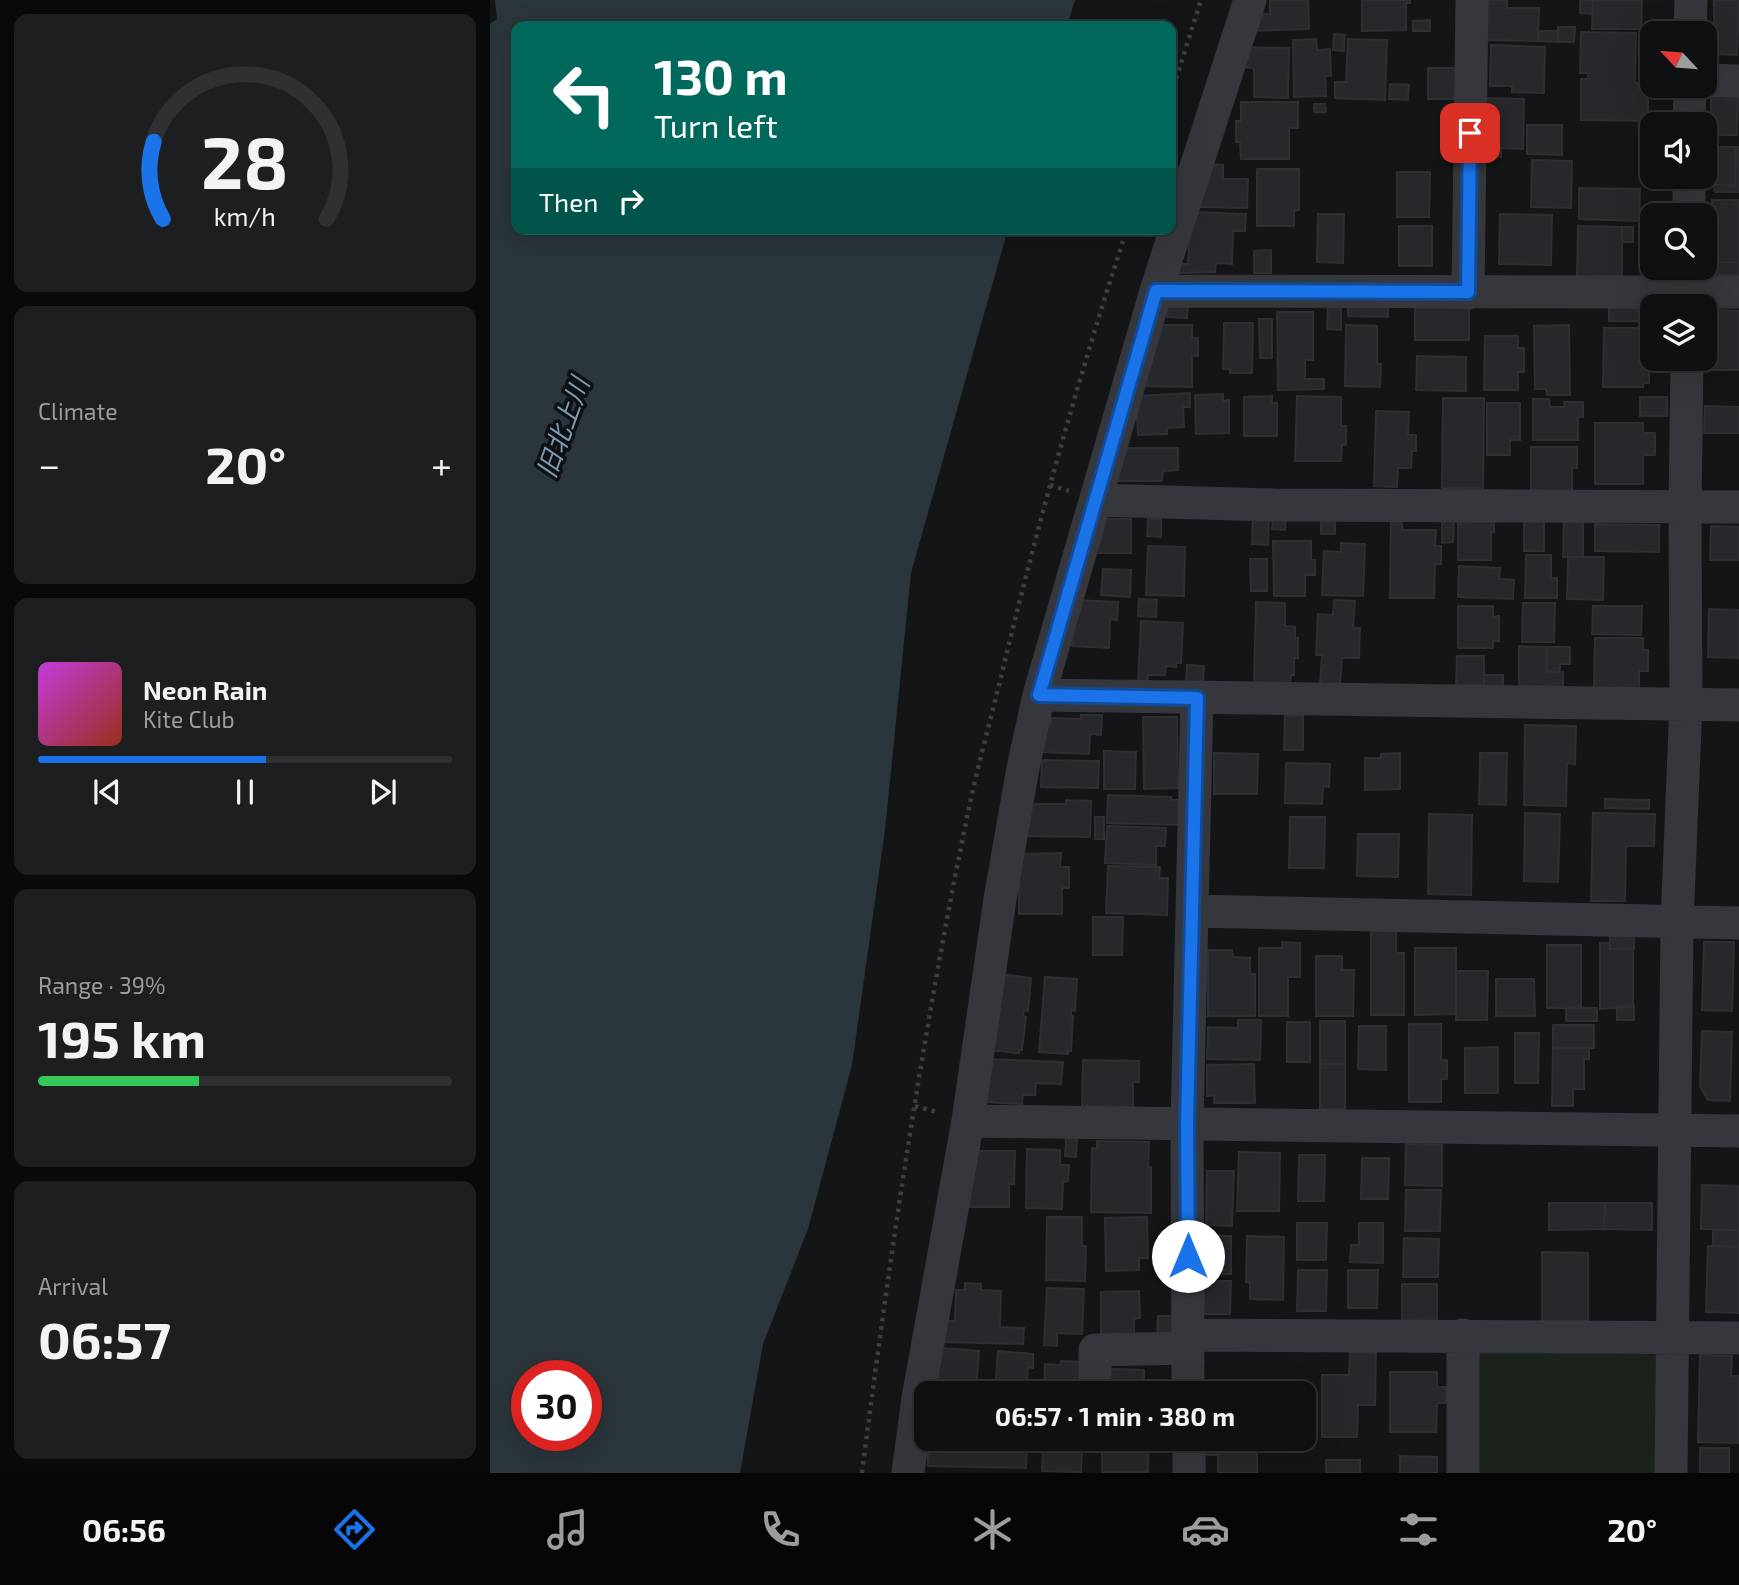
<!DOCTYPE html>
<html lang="en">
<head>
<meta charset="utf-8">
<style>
  :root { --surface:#0f1011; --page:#1d1e1f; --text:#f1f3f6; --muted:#9b9d9f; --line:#2f3031; --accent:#1a73e8 }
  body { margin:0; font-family:"Exo 2","Noto Sans JP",sans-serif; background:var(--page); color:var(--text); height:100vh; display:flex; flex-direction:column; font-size:26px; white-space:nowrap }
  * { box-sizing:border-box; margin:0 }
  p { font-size:23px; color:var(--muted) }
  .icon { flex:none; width:38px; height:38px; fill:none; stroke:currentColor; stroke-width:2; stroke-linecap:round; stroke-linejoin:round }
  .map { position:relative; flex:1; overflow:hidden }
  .side { display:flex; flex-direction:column; gap:14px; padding:14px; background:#080909; width:490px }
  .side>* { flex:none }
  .banner { position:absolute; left:21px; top:21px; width:665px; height:214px; border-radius:14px; box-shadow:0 7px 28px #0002,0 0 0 2px var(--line); background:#00695c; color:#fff; overflow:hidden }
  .needle { width:46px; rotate:296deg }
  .tools { position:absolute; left:1150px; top:21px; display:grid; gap:14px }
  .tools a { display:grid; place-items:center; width:77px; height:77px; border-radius:14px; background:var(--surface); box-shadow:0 7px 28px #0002,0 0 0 2px var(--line); font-size:35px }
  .speed { position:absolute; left:21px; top:1360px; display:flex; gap:14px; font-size:35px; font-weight:700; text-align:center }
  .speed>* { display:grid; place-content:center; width:91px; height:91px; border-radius:50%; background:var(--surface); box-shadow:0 7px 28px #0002,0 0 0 2px var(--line); line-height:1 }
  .speed .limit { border:10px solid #d22; background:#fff; color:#111 }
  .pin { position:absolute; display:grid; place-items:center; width:60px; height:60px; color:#fff; margin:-30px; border-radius:14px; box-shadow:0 4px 10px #0006 }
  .me { position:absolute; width:77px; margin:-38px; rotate:0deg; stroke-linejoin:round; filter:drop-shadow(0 0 5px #0008) }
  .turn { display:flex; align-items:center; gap:24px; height:147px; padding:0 28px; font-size:32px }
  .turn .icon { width:91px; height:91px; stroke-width:2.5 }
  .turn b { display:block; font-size:49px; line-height:60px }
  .then { display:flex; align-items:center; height:66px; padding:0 28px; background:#0003; gap:14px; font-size:26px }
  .big { font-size:52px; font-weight:700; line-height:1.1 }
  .side .tile { flex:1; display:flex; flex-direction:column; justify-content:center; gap:10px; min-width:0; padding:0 24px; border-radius:14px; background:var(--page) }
  .side .dial { align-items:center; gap:0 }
  .dial svg { height:182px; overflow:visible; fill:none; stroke:var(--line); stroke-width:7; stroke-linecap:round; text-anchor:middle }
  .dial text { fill:var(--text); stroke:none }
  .song { display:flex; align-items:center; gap:21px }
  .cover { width:84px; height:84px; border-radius:10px; background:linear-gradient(135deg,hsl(290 70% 55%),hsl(10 70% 35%)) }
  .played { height:7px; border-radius:4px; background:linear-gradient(90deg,var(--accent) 55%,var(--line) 55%) }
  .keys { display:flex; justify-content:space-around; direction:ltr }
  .heat { display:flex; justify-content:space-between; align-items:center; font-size:38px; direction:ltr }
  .charge { height:10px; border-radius:5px; background:linear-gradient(90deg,#34c759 39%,var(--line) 0) }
  .trip { position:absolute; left:424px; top:1381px; width:402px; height:70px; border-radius:14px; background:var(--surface); box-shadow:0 7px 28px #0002,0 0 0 2px var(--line); font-weight:700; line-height:70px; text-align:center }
  .dock { display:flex; height:112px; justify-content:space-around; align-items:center; background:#060607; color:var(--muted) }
  .dock .icon { width:49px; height:49px }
  .dock .on { color:var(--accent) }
  .dock b { font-size:32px; color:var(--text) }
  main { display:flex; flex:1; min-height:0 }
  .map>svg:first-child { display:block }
</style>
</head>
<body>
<main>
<section class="side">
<div class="tile dial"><svg viewBox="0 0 100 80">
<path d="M14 69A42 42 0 1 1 86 69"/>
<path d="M14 69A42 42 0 0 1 10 35" stroke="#1a73e8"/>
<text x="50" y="56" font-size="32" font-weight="700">28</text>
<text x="50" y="72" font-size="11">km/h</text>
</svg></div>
<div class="tile"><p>Climate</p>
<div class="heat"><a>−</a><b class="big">20°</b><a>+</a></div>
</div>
<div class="tile">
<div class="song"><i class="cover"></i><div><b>Neon Rain</b><p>Kite Club</p></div></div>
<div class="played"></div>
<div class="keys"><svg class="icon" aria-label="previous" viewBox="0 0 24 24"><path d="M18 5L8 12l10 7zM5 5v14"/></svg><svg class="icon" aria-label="pause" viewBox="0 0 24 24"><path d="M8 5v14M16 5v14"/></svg><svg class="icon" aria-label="next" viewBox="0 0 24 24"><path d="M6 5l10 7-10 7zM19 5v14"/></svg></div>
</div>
<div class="tile"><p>Range · 39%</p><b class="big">195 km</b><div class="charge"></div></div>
<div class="tile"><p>Arrival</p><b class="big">06:57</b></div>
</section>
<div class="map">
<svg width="1249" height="1473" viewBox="0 0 1249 1473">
  <rect width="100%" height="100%" fill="#141517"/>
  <path fill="#1a221b" d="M979,1344L1148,1346L1169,1356L1167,1473H983Z"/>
  <path fill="#2a353c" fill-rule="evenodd" d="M5,0H585L577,26H26V229H518L421,573L395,830L362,1065L318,1229L273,1344L250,1473H0V24L7,19ZM37,1376H96V1435H37Z"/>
  <path fill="#27282b" stroke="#2e2f33" stroke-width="2" d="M780,0H818L819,29L761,31V15L780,14Z
    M872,0H920V3H916V30L872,31Z
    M992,0H1017V8H1049L1048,41L992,40Z
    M1090,0H1103V14L1090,13Z
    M1103,0H1152L1151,29H1102Z
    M1224,0H1249L1247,55L1224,54L1225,41H1220V23H1224Z
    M940,20V31H923V21Z
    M1068,27H1085L1084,42H1068Z
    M1049,31H1068V42L1048,41Z
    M1091,32L1146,33L1145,83H1158V121L1091,120V79H1098V73H1090Z
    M844,34L855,35L854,51L843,50Z
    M826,39L827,50L840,49L841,76H835L836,96L804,97L803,40Z
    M858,39L897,40L895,100L845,98V82H856Z
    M1001,45L1055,47L1054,93L1022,92V86H1000Z
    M751,47L799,48L798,98L764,97V68L751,67Z
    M938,68H967V99H938Z
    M900,84L919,85L918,100L899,99Z
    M1221,96H1248L1247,135H1221Z
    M988,98L1034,99L1033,149L1011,148V157H990Z
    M751,102H808V128H799V159H751L750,142H746V121H751Z
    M824,104H835L836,112H824Z
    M1037,125H1072V155L1037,154Z
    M1221,147H1246L1245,186L1224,185L1225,171H1221Z
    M1246,147H1249V192H1225L1224,185L1245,186Z
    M1042,160L1082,161L1081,208L1041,207Z
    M715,164L733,165V179H758L757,208L706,207Z
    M767,169H809V210L804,211V226H767Z
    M907,172H940L939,217H907Z
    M1089,188L1150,189L1149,221L1089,219Z
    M1222,200H1249V262H1222Z
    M701,212L756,214L755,231H743L742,264L726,263L725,272L690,273V264H698Z
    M828,214H854L853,263L827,262Z
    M1010,214L1062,215L1061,265L1009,264Z
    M909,226H942V266H909Z
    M1088,226L1132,227V277H1087Z
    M1132,227H1143V242H1132Z
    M781,250V273H764V251Z
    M1225,262H1249V275H1225Z
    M678,303L698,304L697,318L677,317Z
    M838,304H851V330L837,329Z
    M858,305L898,306V317L858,316Z
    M925,308H979V340H925Z
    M1119,308H1151V321H1119Z
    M1224,310L1249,311V370H1223Z
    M787,312H823V360H815V379H834V389L788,390Z
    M769,319H782V358H770Z
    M734,323H763L762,373H740V369H733Z
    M668,325H702V338H708V356H702V387L651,386Z
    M856,325L887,326V364H891L890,387L855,386Z
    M1079,325L1080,395H1057L1056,389H1045L1044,326Z
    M1114,328H1150L1151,340H1159V383H1153V387H1113Z
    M995,336H1028V348H1034V372H1028V390H994Z
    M927,356L976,357V391L926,390Z
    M700,393V407H693L694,427L677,428V434L648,435L646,396Z
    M733,394V401L739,400V433L706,434L705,395Z
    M782,396V403H787V436H754V397Z
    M807,396L851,397V426H856V445H852L851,461H805Z
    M1150,397H1177V416H1150Z
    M953,398H994L993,488H952Z
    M1043,399H1059L1060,407H1075L1074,402H1093V417H1088V440H1043Z
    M997,403H1030V440H1020V455H997Z
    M1215,406L1249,407V433H1214Z
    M886,411L919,412L918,435H926V451H922L921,468H908L907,487L884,486Z
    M1105,423H1153V433H1165V455H1153V484H1105Z
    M1041,447H1087V468H1082V491H1041Z
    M632,448H688V470L673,471L672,481H629L628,456Z
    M831,514H845V534H831Z
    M763,516L779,517L778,545L762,544Z
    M783,516L796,517L795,530L782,529Z
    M901,517H912V530H946L945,546H951V564H945L944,598H900Z
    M1074,517H1093V557H1073Z
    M607,519H641V553H607Z
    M658,519H671V537L657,536Z
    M952,521H964L963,542L952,543Z
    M968,521L1004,522V532L1001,531V560H968Z
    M1034,522H1054V551H1034Z
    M1105,524L1169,525V552L1105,551Z
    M1221,526L1249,527V560H1220Z
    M783,541H821V560H825V575H815V596H784Z
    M851,543L875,544L873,596L832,595L834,551L851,552Z
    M658,546L695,547L694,596L656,595Z
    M1036,555H1061V578H1067V598H1035Z
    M1078,557H1114L1113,600L1077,599Z
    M760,559H777V591H761Z
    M969,566L1010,568L1009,579L1024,580L1023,599L968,597Z
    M613,569L641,570L640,597L611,595Z
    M649,599L667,600L666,617L648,616Z
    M585,600L628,602L627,620L620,619L619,648L582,646Z
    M844,600L865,601L863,628H870L869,658H852L850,686L830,685L832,655H826L828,614L843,615Z
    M766,602L795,603V626L805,627V638H808V658H804V675H801L800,684L764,683Z
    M1033,603H1065L1064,642H1032Z
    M968,606H1003V617L1009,616V641H1003V648H968Z
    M1103,606H1152L1151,635L1102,634Z
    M1219,609L1249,610V658L1218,657Z
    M651,621L693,623L691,663H686V667L676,666L675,675H658L657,684H648Z
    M1105,638H1153V650H1158V671H1149V688H1104Z
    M1029,646L1057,647V672H1073V687L1029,686Z
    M1057,647H1080V664H1070V672H1057Z
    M967,656H994V685H966Z
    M697,665L714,666L713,684L696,683Z
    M994,675H1013V687H994Z
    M591,715H612L611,735L600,734L599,754L551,752L552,724H561V718L591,719Z
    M795,716H813V750H794Z
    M653,717H687L688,788L654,789Z
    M1035,725L1086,726L1085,764L1077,763L1076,806L1034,805Z
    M614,751L646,752L645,789H614Z
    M724,753L768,754L767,794H724Z
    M910,753V789L875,790V758H891V754Z
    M990,753H1017L1016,805L989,804Z
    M552,760L609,761L608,788L551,787Z
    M796,763L840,764L839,787L833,786L832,804L795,803Z
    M618,795L681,797V800H690L689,825L617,823Z
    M1115,799L1159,800V809L1115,808Z
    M576,800L601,801L600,837L536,836L537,804H576Z
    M1035,813L1070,814L1068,882L1034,881Z
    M1103,813L1165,814L1164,846H1136L1135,901H1101Z
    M939,814L982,815L981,895L938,894Z
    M605,817H614V839H605Z
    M800,817H835L834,868H799Z
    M617,826L676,828L675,846H666V865L615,863Z
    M868,834H909L908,877L867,876Z
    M571,853L570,867H579V888H572V914H529V854Z
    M618,866L670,867L669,878H678L677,915L616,913Z
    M603,917H633L632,955H603Z
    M881,931H906V953H914V1015H881Z
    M1120,934H1144V949H1120Z
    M792,942L810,943V977H798V1016H769V948H792Z
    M1214,942H1244L1242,1011L1212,1010Z
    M1110,943H1120V949H1143V1007L1110,1009Z
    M1057,945H1091V1008H1057Z
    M925,948H966V1014L925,1015Z
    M718,950H742L743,957L760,958V974H765V1016H718Z
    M826,956H852V970H864L863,1016H826Z
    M966,971H998L997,1020H966Z
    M509,974L541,978L538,1011L534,1010L533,1016L536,1017L532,1050H529V1053L501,1050Z
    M555,977L587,979L585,1011L581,1010V1016H583L581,1051L578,1050V1054L549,1052Z
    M1006,979H1044L1045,1016H1006Z
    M1144,1006V1020H1127V1007Z
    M1076,1007L1107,1008V1021H1076Z
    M748,1020H771L770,1060L717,1059L718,1027L748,1028Z
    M830,1021H855V1064H830Z
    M797,1022H820V1062H797Z
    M919,1024H951V1060H957V1079H951V1102H919Z
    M1063,1025H1104V1048H1063Z
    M869,1026H896V1070L868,1069Z
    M1212,1031L1242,1032L1240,1101L1218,1100L1210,1086Z
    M1025,1033H1049L1048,1083H1025Z
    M1008,1047V1093H975V1048Z
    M1063,1048H1099V1059H1094V1089H1083V1106H1062Z
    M496,1059L573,1062L571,1084L546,1083L545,1095H533L532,1104L494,1102Z
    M593,1060L649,1061V1082H643V1107L592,1106Z
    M764,1064L765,1103H724V1095L717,1096V1065Z
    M830,1064H855V1109H830Z
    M576,1137H587L586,1157L575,1156Z
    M607,1141L659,1142L658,1167H661V1213L601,1212L602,1148L607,1149Z
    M916,1144L952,1145V1186L915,1185Z
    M537,1149L570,1150V1165H579L578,1181L573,1182L572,1209L536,1208Z
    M481,1151H525L524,1184H519V1207H480Z
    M749,1152L790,1153L789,1211H747Z
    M809,1155H835L834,1201H808Z
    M872,1158H899L898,1199H871Z
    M717,1171H744L742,1226L716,1225Z
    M1212,1185L1249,1186V1230L1211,1229Z
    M916,1190H951L950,1231H915Z
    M1059,1203H1115L1114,1229L1059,1230Z
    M1115,1203H1162V1230L1114,1229Z
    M557,1217H592V1246H596L595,1281L556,1280Z
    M657,1217L658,1258H649V1270L616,1271L615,1218Z
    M807,1223H837L836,1260H807Z
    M869,1223H893V1263L860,1262L861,1245H869Z
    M1223,1230H1249V1247L1223,1246Z
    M714,1236H741V1274H714Z
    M757,1236L794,1237L793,1300L760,1299V1283L756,1282Z
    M914,1238L949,1239L948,1277H913Z
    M1218,1246L1249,1247V1313L1216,1312Z
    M1052,1252L1098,1253V1321H1052Z
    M808,1270H837L836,1311H807Z
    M858,1270H888L887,1308H858Z
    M714,1281H741L740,1314H714Z
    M475,1283L491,1284V1290L511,1291L510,1327L534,1328L533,1344L453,1342V1321H465L466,1290H475Z
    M912,1284H947V1322H912Z
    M557,1288L594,1289L592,1334L567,1333V1346L554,1345Z
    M649,1291L650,1318L644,1319V1340L611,1341V1292Z
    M668,1316H685V1341L667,1340Z
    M452,1348L489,1351L486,1390L472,1389V1393H445Z
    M508,1351L543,1354V1368L538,1367L536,1393H505Z
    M860,1352L886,1353L885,1405H868L867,1437H832V1375H859Z
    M1210,1355L1242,1356L1241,1376H1249V1443L1208,1442Z
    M571,1361L594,1362L590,1393H554L555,1364L570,1365Z
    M619,1369L654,1370V1393H619Z
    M900,1372H947V1387H956V1403H947L946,1432H900Z
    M438,1438H497V1444L537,1445L536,1468L438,1466Z
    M553,1438H600V1449H592L591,1472L552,1471Z
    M612,1438H659L658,1472H612Z
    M711,1442L767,1443V1473H728V1455H711Z
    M1210,1448H1239V1473H1210Z
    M910,1456L947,1457V1473H910Z
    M836,1460H870V1473H836Z"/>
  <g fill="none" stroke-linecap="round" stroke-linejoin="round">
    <path stroke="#3b3e43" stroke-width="4.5" stroke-dasharray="3.5 5" stroke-linecap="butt" d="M681,95L711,0
      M560,485L579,491
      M425,1106L447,1112
      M372,1473C400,1255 432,1037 476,822C486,772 500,722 512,673C548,523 589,375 637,229"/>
    <path stroke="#35373c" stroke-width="33" d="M1200,33L1201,0
      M1214,80L1249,81
      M1199,124L1200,86
      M1199,215V177
      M666,291L1249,292
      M978,293L982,0
      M607,500L784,505L1249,507
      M549,695L1249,705
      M702,911L1249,923
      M478,1121L1249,1131
      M698,1335L1249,1338
      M605,1392V1350L698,1348
      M698,1393L697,1124L707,698
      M699,1438V1473
      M418,1473L428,1398L478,1121L510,899L533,768L549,695L666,291L760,0
      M973,1473V1335
      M1181,1473L1187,923L1196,703L1195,507L1197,359"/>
  </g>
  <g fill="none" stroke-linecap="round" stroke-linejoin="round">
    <g stroke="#114b97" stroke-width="18">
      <path id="route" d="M698,1256L697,1124L707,698L549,695L666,291L978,292L980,133"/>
    </g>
    <use href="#route" stroke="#1a73e8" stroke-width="12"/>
  </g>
  <g text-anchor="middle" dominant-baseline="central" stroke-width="7" stroke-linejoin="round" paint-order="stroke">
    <g font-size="26" font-style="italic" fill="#799db6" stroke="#0f1012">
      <text transform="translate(72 427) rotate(-70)">旧北上川</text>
    </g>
  </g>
</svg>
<div class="tools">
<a><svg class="needle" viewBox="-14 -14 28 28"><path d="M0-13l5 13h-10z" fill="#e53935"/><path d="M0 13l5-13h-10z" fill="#9b9d9f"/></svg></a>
<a><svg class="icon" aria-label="sound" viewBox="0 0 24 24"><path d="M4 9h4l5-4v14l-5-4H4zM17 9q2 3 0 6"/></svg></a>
<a><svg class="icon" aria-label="search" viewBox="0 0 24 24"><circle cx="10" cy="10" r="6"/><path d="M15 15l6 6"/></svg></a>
<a><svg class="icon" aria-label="layers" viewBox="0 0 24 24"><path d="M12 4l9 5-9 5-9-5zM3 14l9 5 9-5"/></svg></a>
</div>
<div class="speed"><div class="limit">30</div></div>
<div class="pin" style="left:980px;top:133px;background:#d93025"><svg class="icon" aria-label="arrive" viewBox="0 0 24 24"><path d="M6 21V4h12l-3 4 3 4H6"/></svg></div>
<svg class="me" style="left:698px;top:1256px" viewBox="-20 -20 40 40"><circle r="19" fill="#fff"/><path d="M0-13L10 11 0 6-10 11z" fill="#1a73e8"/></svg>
<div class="trip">06:57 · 1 min · 380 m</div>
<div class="banner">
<div class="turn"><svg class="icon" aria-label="left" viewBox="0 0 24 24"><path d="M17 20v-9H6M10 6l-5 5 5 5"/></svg><div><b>130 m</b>Turn left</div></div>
<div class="then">Then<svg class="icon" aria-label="right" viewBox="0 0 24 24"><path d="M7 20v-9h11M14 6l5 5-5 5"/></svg></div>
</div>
</div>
</main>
<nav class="dock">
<b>06:56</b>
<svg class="icon on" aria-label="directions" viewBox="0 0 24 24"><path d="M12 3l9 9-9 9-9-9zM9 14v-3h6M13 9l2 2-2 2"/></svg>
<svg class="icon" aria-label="music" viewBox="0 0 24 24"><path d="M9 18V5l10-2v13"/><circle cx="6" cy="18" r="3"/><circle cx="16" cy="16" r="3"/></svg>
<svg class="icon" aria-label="phone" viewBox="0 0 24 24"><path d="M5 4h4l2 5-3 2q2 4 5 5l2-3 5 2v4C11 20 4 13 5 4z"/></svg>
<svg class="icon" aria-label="climate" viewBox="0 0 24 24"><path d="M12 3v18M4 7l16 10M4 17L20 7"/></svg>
<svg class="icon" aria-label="car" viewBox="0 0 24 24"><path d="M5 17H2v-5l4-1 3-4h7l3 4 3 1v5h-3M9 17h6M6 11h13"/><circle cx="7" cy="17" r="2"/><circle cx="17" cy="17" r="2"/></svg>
<svg class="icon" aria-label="filters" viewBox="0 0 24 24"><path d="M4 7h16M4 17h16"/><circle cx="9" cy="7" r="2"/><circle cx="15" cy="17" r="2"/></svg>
<b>20°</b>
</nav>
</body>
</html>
